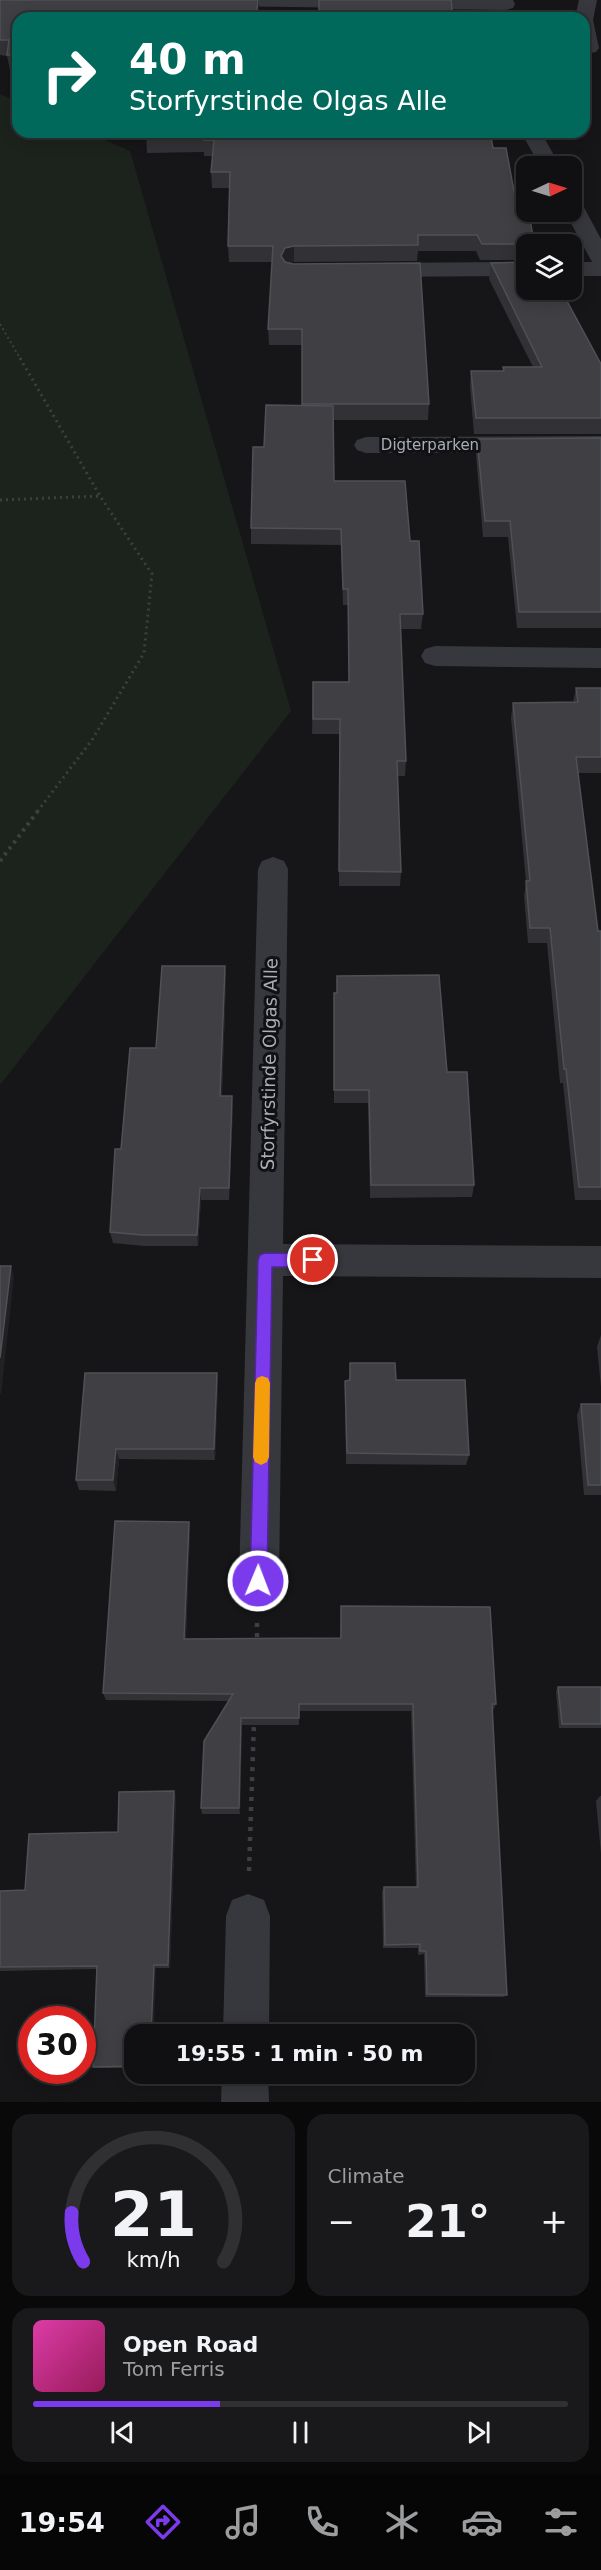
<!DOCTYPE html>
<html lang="en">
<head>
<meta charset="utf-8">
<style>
  :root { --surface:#101012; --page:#19191b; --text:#f1f3f6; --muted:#9c9d9f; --line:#303032; --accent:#7c3aed }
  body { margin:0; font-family:"DejaVu Sans",sans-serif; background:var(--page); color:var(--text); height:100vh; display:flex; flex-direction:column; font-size:22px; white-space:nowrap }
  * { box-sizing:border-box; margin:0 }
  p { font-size:20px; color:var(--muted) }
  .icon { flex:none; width:33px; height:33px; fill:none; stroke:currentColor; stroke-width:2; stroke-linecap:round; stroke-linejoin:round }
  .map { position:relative; height:2102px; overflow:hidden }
  .sheet { display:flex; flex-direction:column; gap:12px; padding:12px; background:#09090a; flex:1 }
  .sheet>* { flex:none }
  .hud { position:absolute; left:12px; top:12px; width:578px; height:126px; border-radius:18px; box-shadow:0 3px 15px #0003,0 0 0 2px var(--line); background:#00695c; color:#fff; overflow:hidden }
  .needle { width:39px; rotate:86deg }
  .tools { position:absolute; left:516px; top:156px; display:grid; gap:12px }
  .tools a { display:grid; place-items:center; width:66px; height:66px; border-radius:12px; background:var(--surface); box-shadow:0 3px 15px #0003,0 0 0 2px var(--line); font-size:30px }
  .speed { position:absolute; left:18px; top:2006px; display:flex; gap:12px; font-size:30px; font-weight:700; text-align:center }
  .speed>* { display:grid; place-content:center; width:78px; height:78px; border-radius:50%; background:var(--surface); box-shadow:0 3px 15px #0003,0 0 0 2px var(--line); line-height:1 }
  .speed .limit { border:9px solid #d22; background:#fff; color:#111 }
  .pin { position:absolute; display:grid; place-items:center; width:51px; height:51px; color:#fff; margin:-26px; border:3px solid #fff; border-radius:50%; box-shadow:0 2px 6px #0007 }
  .me { position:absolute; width:66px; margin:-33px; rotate:1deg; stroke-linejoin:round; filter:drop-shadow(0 0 4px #0008) }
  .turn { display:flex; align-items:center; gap:21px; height:126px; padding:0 18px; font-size:27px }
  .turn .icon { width:78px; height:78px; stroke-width:2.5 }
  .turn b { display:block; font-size:42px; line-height:51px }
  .big { font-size:45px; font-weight:800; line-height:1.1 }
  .sheet .widget { flex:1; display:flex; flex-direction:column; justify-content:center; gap:9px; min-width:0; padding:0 21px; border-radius:18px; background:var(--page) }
  .sheet .dial { align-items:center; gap:0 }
  .dial svg { height:156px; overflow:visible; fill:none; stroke:var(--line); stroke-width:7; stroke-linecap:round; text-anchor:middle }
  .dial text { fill:var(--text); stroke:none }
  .song { display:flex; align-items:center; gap:18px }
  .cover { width:72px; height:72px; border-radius:9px; background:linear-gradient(135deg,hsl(320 70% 55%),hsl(330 70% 35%)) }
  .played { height:6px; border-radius:3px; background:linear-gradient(90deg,var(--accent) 35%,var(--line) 35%) }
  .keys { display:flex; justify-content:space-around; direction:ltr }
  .heat { display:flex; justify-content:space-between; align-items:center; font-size:33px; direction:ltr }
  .sheet .tiles { flex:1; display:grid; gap:12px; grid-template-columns:1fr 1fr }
  .widget:last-child { grid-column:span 2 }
  .trip { position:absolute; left:124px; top:2024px; width:351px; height:60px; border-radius:18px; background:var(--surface); box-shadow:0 3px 15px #0003,0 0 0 2px var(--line); font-weight:800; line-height:60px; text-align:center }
  .menu { display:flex; height:96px; justify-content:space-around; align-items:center; background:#060607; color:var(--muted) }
  .menu .icon { width:42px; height:42px }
  .menu .selected { color:var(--accent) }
  .menu b { font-size:27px; color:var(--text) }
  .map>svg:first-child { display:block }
</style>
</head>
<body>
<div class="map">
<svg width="601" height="2102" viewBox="0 0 601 2102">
  <rect width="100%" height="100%" fill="#161618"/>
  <path fill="#1c231d" d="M0,94L18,102V132H87L130,151L291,711L0,1085Z"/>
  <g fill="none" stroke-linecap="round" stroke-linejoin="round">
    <path stroke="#3d3f44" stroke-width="2" stroke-dasharray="2 3" stroke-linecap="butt" d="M0,324L21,360"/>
    <path stroke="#3d3f44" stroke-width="3" stroke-dasharray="2 4" stroke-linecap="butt" d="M20,358L100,496L152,574L144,653L92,740L37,812
      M0,500L100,496"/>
    <path stroke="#3d3f44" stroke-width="4" stroke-dasharray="3 4.5" stroke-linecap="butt" d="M0,861L38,811"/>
    <path stroke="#3d3f44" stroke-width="4.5" stroke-dasharray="4 6" stroke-linecap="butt" d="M257,1623V1643
      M249,1871L254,1722"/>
    <path fill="#37383d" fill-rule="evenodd" d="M215,0H513L515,4L513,8L506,10L224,6L217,4Z
      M579,0H597L593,20L599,48L596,52L584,54V18H575Z
      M521,132H541L560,166H540Z
      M572,199L580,200L601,239V276H572V262H592L565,212H572Z
      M526,262V276L376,277L368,275L365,270L368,265L376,263Z
      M601,436V452L366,453L357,450L354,445L357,440L366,437Z
      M435,646L601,648V668L435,666L425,663L421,656L425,649Z
      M273,857L284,861L288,869L283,1244L601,1246V1278L283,1276L279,1581L273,1595L259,1601L245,1595L239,1581L258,869L262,861Z
      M248,1894L264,1900L270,1916L269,2034H223L226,1916L232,1900Z
      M222,2073H268L269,2102H221Z"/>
  </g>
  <path fill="#323236" d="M0,0H259V9L18,18V70H10L7,56L0,55Z
    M146,132L493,148L516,202L526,244V260H480L476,251H418L417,261L294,262L289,263L429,404L428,420H333L334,481L410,541L423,614L421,629H401L406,761L405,776H398L401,872L400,886H339V734H312L313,682H349L348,605H343L341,545L251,544V528L264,447L302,406V345H269L268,329L272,262H229L228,246L230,188H212L211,172L213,156H204V152L147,153Z
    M491,263L526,290L601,364V434H474L470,387L471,371H503V367H533L489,279Z
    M601,438V628H517L508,537H483L476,455L477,439Z
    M576,688H601V773H578L598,931H601V1200H575L563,1083H560L547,943H528L524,896L526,882L511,718L513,703L573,702Z
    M225,966L226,979L222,1096L233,1109L229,1200H201L198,1246H144L113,1243L110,1232L121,1149L156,1048Z
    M337,976L447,1072L474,1185L472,1197L370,1198L368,1103H334V1007L337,993Z
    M601,1335V1387L597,1347Z
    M350,1363L396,1380L469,1455L466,1465L346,1464L345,1392V1381L349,1380Z
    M85,1373H217L218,1385L215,1460L119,1459L116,1491L79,1490L76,1480Z
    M581,1404H601V1495H584L577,1415Z
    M189,1522L190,1531L186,1639L340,1638L341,1606L496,1704L493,1711H492L507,1995L503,1997H425L424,1954L418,1955V1948H383L382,1891L384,1887H416L411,1711H299V1725H242L240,1814H202L201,1808L228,1701L106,1700L103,1693Z
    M558,1687H601V1728H559L556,1691Z
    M174,1791L176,1797L170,1968H156L135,2034V2068H96L93,2067L97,1969L0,1971V1891L25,1890L118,1832Z
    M600,1796H601V1854L596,1801Z"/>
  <path fill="#212124" d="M258,0H259V9L258,18H256Z
    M294,246V262L285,264L281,256L285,248Z
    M225,966L226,979L221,1109L220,1096Z
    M232,1096L233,1109L229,1200V1188Z
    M200,1188L201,1200L198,1246L197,1235Z
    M11,1266L14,1277L1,1395L0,1393V1358Z
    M217,1373L218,1385L215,1460L214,1449Z
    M116,1449L119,1459L116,1491L113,1480Z
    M189,1522L190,1531L185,1647L184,1639Z
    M241,1718L242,1725L240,1814L239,1808Z
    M174,1791L176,1797L170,1968L168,1965Z
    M154,1965L156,1968L154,2034H151Z"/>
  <path fill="#3f3f44" stroke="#4f5156" stroke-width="1.5" d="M0,0H258L256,18H18V55H7L9,40H0Z
    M319,0H451L453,18H319Z
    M146,132H490L493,148H506L516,202H526V212H529L534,244H482L477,235H418V245L294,246L285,248L281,256L285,262L293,264L420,263L429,404H302V329H268L273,246H228L230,172H211L214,140H204V137H146Z
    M526,262V290H561L601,364V418H476L471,371H504L503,367H542L491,263Z
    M266,405L333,406L334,481H405L410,541H419L423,614H400L406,761H397L401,872L339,871L340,719H313V682H349L348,589H343L341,529L251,528L253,447H264Z
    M601,438V612H519L510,521H485L477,439Z
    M576,688H601V757H576L598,931H601V1187H579L566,1069H564L550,928H530L526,881H530L513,703L578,702Z
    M162,966H225L220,1096H232L229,1188H200L197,1235H142L110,1232L115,1149H121L130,1048H156Z
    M439,975L447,1072H467L474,1185H371L369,1090H334V993H337V976Z
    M0,1266H11L0,1358Z
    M350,1363H395L396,1380H465L469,1455L347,1453L345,1381L350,1380Z
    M85,1373H217L214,1449H116L113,1480H76Z
    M581,1404H601V1485H588Z
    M115,1521L189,1522L184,1639L341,1638V1606L490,1607L496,1704H492L507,1995L427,1994L426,1951H420V1944L385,1945L384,1887H418L413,1704H299V1718H241L239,1808H201L204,1741L233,1694L103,1693Z
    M558,1687H601V1724H562Z
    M174,1791L168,1965H154L151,2034H135V2066L93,2067L97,1966L0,1967V1891L25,1890L29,1834L118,1832L119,1792Z"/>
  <path fill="#7c3aed" stroke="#51269a" stroke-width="1.5" d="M265,1253L313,1254L318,1256L320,1260L318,1265L313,1267H272L267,1581L264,1586L258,1589L253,1586L250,1581L258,1260L260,1255Z"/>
  <path fill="#f59e0b" d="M262,1376L268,1378L270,1383L269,1457L267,1462L261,1465L255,1462L253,1457L255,1383L257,1378Z"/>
  <g text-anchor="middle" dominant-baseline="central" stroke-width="6" stroke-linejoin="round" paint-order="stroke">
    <g font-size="15" fill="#a8adb8" stroke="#111113">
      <text x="430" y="445">Digterparken</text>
    </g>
    <g font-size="18" fill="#a8adb8" stroke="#111113">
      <text transform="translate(269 1064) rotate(-89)">Storfyrstinde Olgas Alle</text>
    </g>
  </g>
</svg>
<div class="tools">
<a><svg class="needle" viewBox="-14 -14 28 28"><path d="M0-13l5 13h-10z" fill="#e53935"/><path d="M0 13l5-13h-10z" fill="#9c9d9f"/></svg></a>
<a><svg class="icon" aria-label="layers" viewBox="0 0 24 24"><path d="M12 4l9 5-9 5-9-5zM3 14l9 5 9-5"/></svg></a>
</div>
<div class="speed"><div class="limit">30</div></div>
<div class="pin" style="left:313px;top:1260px;background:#d93025"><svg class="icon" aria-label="arrive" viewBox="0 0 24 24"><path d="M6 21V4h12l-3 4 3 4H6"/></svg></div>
<svg class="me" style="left:258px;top:1581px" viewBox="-20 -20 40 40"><circle r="17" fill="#7c3aed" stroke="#fff" stroke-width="3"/><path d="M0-11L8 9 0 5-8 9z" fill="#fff"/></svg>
<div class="trip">19:55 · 1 min · 50 m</div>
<div class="hud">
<div class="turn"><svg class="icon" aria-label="right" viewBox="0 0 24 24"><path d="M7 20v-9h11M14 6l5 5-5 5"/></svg><div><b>40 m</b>Storfyrstinde Olgas Alle</div></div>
</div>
</div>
<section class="sheet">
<div class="tiles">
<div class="widget dial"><svg viewBox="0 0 100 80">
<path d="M14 69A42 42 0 1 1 86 69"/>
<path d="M14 69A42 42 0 0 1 8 44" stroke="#7c3aed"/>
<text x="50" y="56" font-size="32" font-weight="700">21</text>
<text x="50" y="72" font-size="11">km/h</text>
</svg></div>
<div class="widget"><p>Climate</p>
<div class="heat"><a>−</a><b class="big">21°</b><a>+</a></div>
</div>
<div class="widget">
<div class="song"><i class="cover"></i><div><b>Open Road</b><p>Tom Ferris</p></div></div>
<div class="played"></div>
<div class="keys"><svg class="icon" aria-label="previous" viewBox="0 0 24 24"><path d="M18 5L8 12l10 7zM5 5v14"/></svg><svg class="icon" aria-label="pause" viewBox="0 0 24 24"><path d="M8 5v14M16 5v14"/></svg><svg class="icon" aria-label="next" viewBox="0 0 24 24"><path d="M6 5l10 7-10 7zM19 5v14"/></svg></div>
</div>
</div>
</section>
<nav class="menu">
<b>19:54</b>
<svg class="icon selected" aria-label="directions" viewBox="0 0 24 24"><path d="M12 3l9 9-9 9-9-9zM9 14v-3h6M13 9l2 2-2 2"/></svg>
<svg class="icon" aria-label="music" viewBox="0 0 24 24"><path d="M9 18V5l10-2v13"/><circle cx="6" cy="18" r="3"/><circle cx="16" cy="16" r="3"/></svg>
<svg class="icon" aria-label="phone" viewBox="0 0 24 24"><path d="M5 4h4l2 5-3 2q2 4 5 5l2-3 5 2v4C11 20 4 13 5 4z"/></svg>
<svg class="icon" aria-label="climate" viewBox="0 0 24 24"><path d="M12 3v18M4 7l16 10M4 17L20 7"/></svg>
<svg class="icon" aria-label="car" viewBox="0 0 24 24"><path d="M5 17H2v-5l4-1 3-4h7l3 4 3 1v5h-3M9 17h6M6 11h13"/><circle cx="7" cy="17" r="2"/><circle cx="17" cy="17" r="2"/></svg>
<svg class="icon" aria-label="filters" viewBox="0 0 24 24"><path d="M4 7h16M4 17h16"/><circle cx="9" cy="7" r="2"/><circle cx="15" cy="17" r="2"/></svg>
</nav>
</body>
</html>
